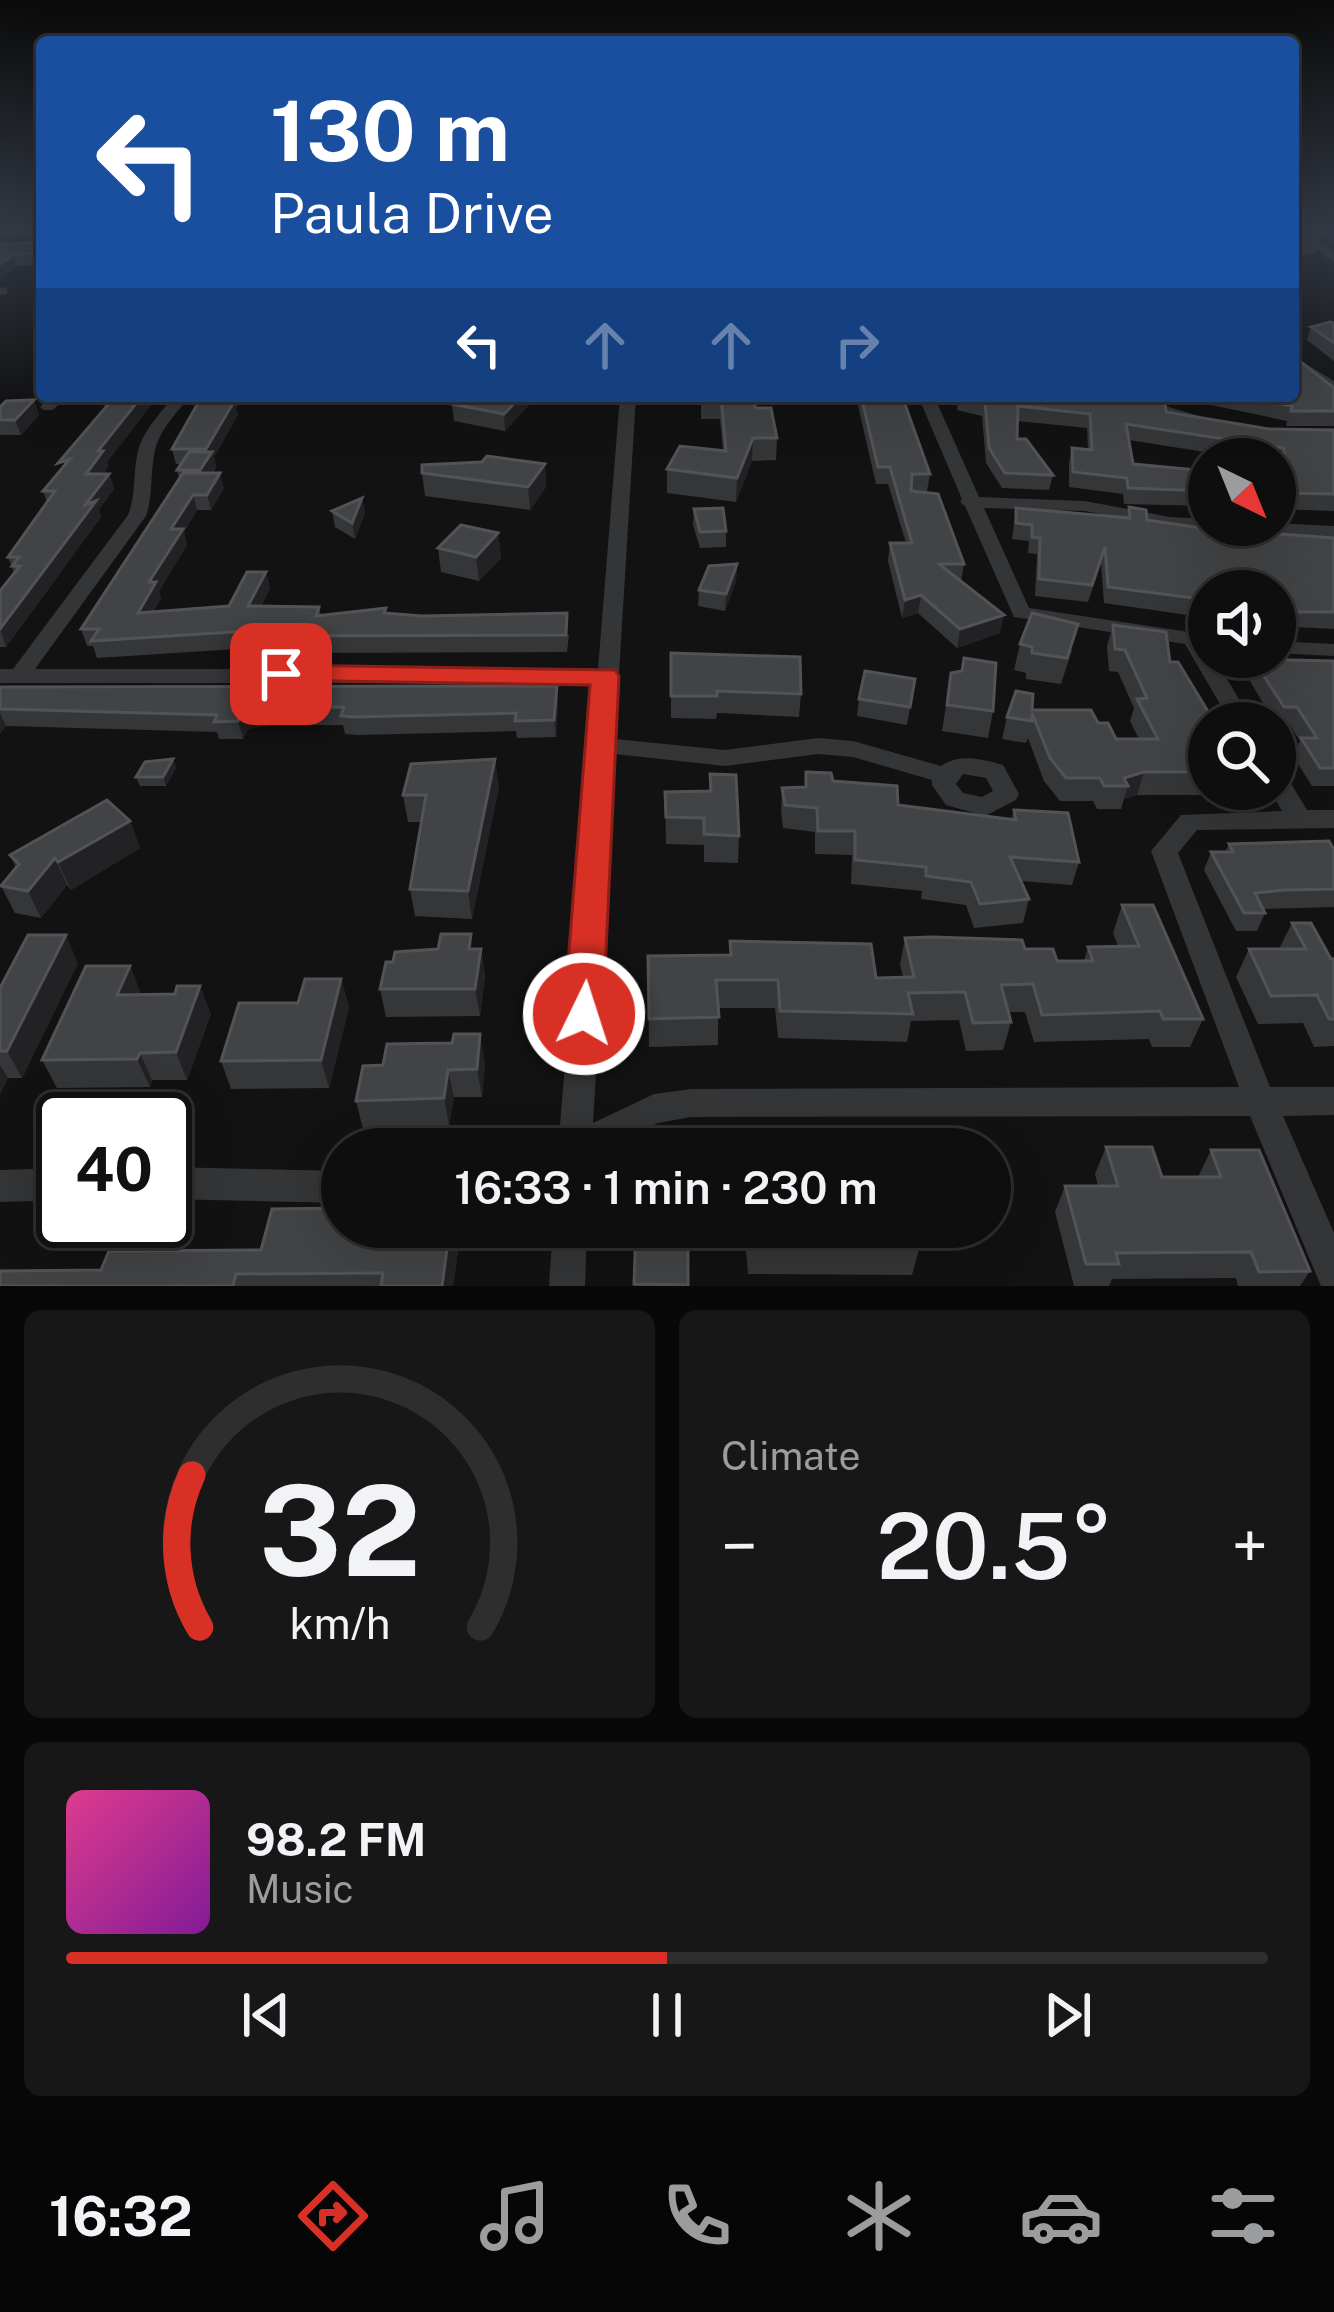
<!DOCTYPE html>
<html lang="en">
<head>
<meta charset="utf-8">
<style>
  :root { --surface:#0e0e0e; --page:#171717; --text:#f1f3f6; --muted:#9b9c9e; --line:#2e2e2e; --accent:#d93025 }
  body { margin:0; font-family:"Public Sans",sans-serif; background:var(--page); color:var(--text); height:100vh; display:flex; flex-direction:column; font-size:45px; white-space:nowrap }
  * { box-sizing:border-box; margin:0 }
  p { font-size:39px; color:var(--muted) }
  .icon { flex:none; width:66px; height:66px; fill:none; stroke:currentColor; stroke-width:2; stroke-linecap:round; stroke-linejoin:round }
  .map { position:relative; height:1286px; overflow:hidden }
  .drawer { display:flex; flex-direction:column; gap:24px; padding:24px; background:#080808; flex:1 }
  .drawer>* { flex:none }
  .hud { position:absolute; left:36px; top:36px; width:1263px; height:366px; border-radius:12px; box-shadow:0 12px 48px #0002,0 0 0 3px var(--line); background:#1a4fa0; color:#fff; overflow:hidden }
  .needle { width:78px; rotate:137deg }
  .controls { position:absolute; left:1188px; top:438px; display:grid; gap:24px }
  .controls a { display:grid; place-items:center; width:108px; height:108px; border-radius:50%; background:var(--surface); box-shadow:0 12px 48px #0002,0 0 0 3px var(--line); font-size:60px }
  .speed { position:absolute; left:36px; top:1092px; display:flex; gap:24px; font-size:60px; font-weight:700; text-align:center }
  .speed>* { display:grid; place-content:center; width:156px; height:156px; border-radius:50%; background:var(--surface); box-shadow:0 12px 48px #0002,0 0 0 3px var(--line); line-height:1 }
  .speed .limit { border:6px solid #111; border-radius:18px; background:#fff; color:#111 }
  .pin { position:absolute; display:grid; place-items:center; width:102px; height:102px; color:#fff; margin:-51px; border-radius:24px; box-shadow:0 6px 18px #0006 }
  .me { position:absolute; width:132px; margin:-66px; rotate:4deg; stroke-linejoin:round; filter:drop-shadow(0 0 9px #0008) }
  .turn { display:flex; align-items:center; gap:42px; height:252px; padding:0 36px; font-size:54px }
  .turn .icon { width:156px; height:156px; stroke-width:2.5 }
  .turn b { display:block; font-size:84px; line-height:102px }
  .lanes { display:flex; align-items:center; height:114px; padding:0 36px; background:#0003; justify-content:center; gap:60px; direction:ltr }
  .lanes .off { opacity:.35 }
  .big { font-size:90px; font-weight:600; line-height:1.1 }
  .drawer .card { flex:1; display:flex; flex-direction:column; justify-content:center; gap:18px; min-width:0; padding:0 42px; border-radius:18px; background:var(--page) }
  .drawer .dial { align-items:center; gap:0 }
  .dial svg { height:312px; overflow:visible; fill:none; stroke:var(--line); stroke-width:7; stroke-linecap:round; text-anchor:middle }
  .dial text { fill:var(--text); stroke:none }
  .song { display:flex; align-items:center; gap:36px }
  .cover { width:144px; height:144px; border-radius:18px; background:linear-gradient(135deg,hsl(330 70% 55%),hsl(290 70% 35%)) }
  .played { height:12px; border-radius:6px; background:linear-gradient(90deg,var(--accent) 50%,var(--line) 50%) }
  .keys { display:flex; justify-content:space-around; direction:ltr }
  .heat { display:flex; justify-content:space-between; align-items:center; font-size:66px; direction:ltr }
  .drawer .tiles { flex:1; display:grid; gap:24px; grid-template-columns:1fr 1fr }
  .card:last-child { grid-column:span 2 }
  .trip { position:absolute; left:321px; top:1128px; width:690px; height:120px; border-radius:60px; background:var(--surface); box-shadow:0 12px 48px #0002,0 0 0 3px var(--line); font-weight:600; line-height:120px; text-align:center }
  .tab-bar { display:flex; height:192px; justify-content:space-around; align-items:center; background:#060606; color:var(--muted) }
  .tab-bar .icon { width:84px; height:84px }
  .tab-bar .selected { color:var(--accent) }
  .tab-bar b { font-size:54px; color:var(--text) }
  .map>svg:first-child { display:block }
</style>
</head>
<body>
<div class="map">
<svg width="1334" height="1286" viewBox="0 0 1334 1286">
  <rect width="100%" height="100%" fill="#121213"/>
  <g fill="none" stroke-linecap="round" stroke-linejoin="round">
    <path fill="#333537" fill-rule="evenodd" d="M1293,226H1298L1334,252V262L1293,233Z
      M0,287L7,288V294L0,295Z
      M1293,356L1334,381V393L1293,367Z
      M50,396H67L53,410H43L40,407Z
      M174,396H190C176,414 157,432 154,456C150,477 153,496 146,516L35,669H598L620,396H636L615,739L725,750L818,738L853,741L941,766C960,753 982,759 1003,765L1019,794L1016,800L985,816L946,805L932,785V780L853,757L818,754L725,766L615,754L593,1123L654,1094L691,1089L1239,1087L1151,851L1181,815L1282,811L1269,789H1275V770L1284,772L1307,810H1334V828L1197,830L1178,853L1270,1087H1334V1115L1283,1116L1334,1233V1286H1321L1250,1116L691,1117L658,1123L607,1149H558L597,683H0V669H13L128,515C136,495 133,476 137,456C141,432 160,414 174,396ZM963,774L986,778L993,791L982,797L963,793L956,784Z
      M918,396H934L979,497L1085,501L1170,517L1209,519V525L1275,523L1334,526V538L1170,527L1085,511L984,508L1029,608L1209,635V657H1214L1253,723H1231L1185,644L1014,617L965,506L960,502L962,499Z
      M1142,399L1216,421L1218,424L1210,429L1137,407L1134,404Z
      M1275,641L1334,644V656L1275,653Z
      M165,1167L342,1171V1203L165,1199Z
      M63,1168V1200L0,1202V1170Z
      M553,1227H587L585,1286H549Z"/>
  </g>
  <path fill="#353638" d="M0,226H42V265L17,266L0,244L41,242V238H2Z
    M1293,226L1318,231L1320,226H1334V244L1321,236L1315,254L1293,255Z
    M1334,323V361L1307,340L1311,327Z
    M1334,388V426H1286L1287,421L1169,396H1293Z
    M106,396H158L107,462L108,467L103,474H109L114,489L99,509L101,517L6,647H0V591L14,573L8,557L47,502L43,491L61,471L105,407L103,400Z
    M537,396L505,431L454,421L452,404Z
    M701,396H755V408L777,438L776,460L752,461L736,502L667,493V469L723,451L720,419H701Z
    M854,396H902L930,474L927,491H913L964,564L961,581L1000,633L957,648L918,613L902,618L888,561L890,543H906L888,484H876L857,401Z
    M959,396H1158V398L1120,396L1166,412L1269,429L1334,430V511L1275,509V459H1249L1129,440L1133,464L1209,471V506L1124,504L1123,494L1069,487V463L1072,448L1088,450L1087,428L1018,421L1017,439L1053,475L1049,490L1002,488L986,463L982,416L957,410Z
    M34,400L39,415L21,435H0V407Z
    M236,408L238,415L214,457L216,467L213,473L224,488L211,510H197L184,532L187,545L159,591L161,598L153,612L229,606L266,572L270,588L261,606L319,607L321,616L387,614L569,635L567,652L282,653L281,646L97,658L93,646H87L81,629L179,479L177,470L181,464H176L172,449Z
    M545,464L546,487L530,510L425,496L422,473Z
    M362,498L365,513L355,539L335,527L332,511Z
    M1129,507L1147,520L1252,536L1254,532L1334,538V629L1275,626V591H1209V618L1104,603L1101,563L1088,602L1035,596L1037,554L1028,553L1029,541L1012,539L1016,508L1126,518Z
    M694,509L726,531V547L700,548L693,525Z
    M498,533L501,558L479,581L441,572L438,548Z
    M737,564L736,581L725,611L698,606L699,590Z
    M1113,625L1170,662L1209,723V789H1238L1235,795H1137L1124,799L1121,809H1097L1093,801H1060L1044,781L1028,738L1026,743L1002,739L1007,717L1032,710L1098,723L1116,739H1139L1130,721L1134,708L1118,672L1109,671L1107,646Z
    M1020,644L1072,650L1061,684L1026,679V673L1014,670Z
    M671,653L801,694L799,717L717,713L716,719L671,718Z
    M964,658L993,711L988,738L942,731L951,673L961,671Z
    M1253,659L1334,661V786H1312L1293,756L1300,741L1290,725H1276L1247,676Z
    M915,679L907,725L857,716L859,699Z
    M557,686L558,704L556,737L517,738L516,731L358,735L345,734L343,725H269L248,729L243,739H219L217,732L6,726L0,733V687Z
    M173,759L176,768L166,786H140L136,777Z
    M710,774L739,836L738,863L704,862V845L666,844L665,792L709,791Z
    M833,781L898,805L1011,820L1014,810L1079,862L1072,885L1021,881L1029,899L1023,923L974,928L966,905L921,899L922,891L851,884L852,855L815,854V832L783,828L781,811L782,788L805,787Z
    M499,786L472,919L415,916L410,889L421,822H408L403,795Z
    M130,821L140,848L71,890L67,885L41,918L15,913L1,886L16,868L10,855Z
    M1229,844L1334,850V907L1263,909L1265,913L1257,931H1236L1204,870L1211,852H1225Z
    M1122,905L1203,1019L1190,1047H1152L1149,1039L1034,1042L1025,1012H1008L1011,1022L1003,1050L966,1051L959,1020L911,1021L907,1042L778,1038L775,1008H718V1045L649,1047L648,956L730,955V941L876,978L903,977L900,965L905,938L1025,949L1057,961H1084L1088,947L1118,946L1113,933Z
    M1292,923L1331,959H1334V1046L1314,1047L1303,1023L1258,1024L1236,977L1249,949H1279Z
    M473,949H481L485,976L480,1016L386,1017L380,989L393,962Z
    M78,963L22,1078H8L0,1094V988Z
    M341,979L349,1007L329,1088L231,1089L221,1061L298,1003Z
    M141,993L211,1014L187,1080H152L150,1087L57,1088L42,1060Z
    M485,1062L482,1097H454L449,1125L363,1129L356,1101L363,1066Z
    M1106,1147L1162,1177H1198L1211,1150L1310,1271L1300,1286H1238L1236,1278L1112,1279L1109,1286H1074L1055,1212L1065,1186H1098L1095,1174Z
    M636,1227H943L939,1241H918L919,1249L912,1275L748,1274L746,1250L688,1249V1286H634Z
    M460,1237L453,1286H0L101,1270L261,1250Z"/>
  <path fill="#222224" d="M13,254L17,266L0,280V264Z
    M42,274V287L39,288L35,275Z
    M142,396H158L107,462L108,467L91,489L86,474L98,451Z
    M232,396H245L236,408L238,415L214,457L216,467L204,486L200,470L209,457L206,449Z
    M521,396H537L505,431L504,414Z
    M34,400L39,415L21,435L15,420Z
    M753,438L752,461L736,502L737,478Z
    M545,464L546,487L530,510L528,487Z
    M220,473L224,488L211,510L207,495Z
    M109,474L114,489L99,509L101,517L6,647L0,629Z
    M193,495L197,510L184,532L187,545L159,591L161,598L143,630L138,613L171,529Z
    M362,498L365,513L355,539L352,523Z
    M498,533L501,558L479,581L476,557Z
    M737,564L736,581L725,611L726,594Z
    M266,572L270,588L252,623L248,606Z
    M921,595L918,613L902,618L905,600Z
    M1004,615L1000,633L957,648L960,629Z
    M557,686L558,704L556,737L554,720Z
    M265,708L269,725L248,729L243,739L238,721L243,711Z
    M0,713L6,726L1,733L0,730Z
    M173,759L176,768L166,786L163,777Z
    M495,759L499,786L472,919L468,891Z
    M1144,772L1137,795L1124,799L1128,786L1124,778Z
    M130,821L140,848L71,890L58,862Z
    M55,858L67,885L41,918L28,891Z
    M66,935L78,963L22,1078L7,1051Z
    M481,949L485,976L480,1016L475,989Z
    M130,966L141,993L129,1022L117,995Z
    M341,979L349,1007L329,1088L321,1060Z
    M200,986L211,1014L187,1080L176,1052Z
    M480,1034L485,1062L482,1097L477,1069Z
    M140,1053L152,1080L150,1087L137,1059Z
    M0,1065L8,1078L0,1094Z
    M448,1070L454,1097L449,1125L444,1098Z
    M450,1227H458L460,1237L453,1286H442Z"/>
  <path fill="#414345" stroke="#515356" stroke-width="3" d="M0,226H42V253L13,254L0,264V244L41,242L38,227Z
    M1293,226H1311L1322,234L1293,235Z
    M1330,322L1334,323V343L1311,327Z
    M1293,356L1334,388V411H1291L1292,406L1243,396H1293Z
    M106,396H142L98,451H103L86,474H109L85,505L96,501L0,629V591L20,566H12L19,557H8L55,491H43L70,459L58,463L112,400H103Z
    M202,396H232L228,400H235L206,449H172Z
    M460,396H521L504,414L452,404Z
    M701,396H755V408H771L777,438H753L737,478L667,469L680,446L726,451L721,398Z
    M861,396H902L930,474H912L911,491L938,494L964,564H939L1004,615L960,629L921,595L905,600L890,543H912L890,467H878Z
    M961,396H1118L1147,399L1165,403L1166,412L1269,429L1334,430V494L1275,493V459H1271H1284V448L1126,424L1133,464L1209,471V491L1128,488L1127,478L1073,472L1072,448L1092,450L1090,414L1018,406L1017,439H1026L1053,475L1005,473L989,448L985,402Z
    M34,400L15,420H0V407L6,401Z
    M189,452H212L200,470H177Z
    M487,456L545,464L528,487L422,473V465L482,462Z
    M183,473H220L207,495H193L171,529H183L149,582H156L138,613L229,606L247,572H266L248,606L319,607L316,616L386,608L384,613L422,616L567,613L566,635L278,636L281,629L91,641L99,629H81Z
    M362,498L352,523L332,511Z
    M1129,507L1146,510L1147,520L1256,536L1254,532L1334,538V612H1298L1275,609V591H1209V600L1108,587L1105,547L1092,585L1039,579L1040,538L1032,537V525L1016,523V508L1130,518Z
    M723,508L726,531L700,532L694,509Z
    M461,525L498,533L476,557L438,548Z
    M737,564L726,594L699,590L709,566Z
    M1032,613L1078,624L1067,658L1032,653V647L1020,644Z
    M1113,625L1166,632L1170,662H1178L1215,723H1209V772H1144L1124,778L1128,786H1104L1100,778H1066L1050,758L1032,713V721L1007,717L1016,691L1033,694L1032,710H1091L1098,723H1108L1116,739H1158L1137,699L1147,698L1125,650L1115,649Z
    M671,653L800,657L801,694L717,691V696H671Z
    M964,658L996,663L993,711L947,705L951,673L962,671Z
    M1253,659L1334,661V768H1320L1301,738H1317L1297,707H1284Z
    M865,671L915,679L910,707L859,699Z
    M557,686L554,720L515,721L516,713L354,717L341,716L344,707L265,708L243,711L238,721L214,722L217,715L0,709V687Z
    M173,759L163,777H136L145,762Z
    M495,759L468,891L410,889L426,795H403L411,764Z
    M806,772L831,773L833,781L897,786L898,805L1016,820L1014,810L1068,813L1079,862L1010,857L1029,899L980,904L971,882L926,876V867L855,860V831H818L817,808L785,805L782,788L806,787Z
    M710,774L736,775L739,836L704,834V818L666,817L665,792L711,791Z
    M107,800L130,821L58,862L55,858L28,891L1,886L19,864L10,855Z
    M1329,841L1334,850V889L1285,890L1255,893L1265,913H1244L1211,852H1233L1229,844Z
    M1122,905H1153L1203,1019H1163L1160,1011L1042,1015L1033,984L1001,985L1011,1022L973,1023L965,992L908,993L913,1014L780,1011L778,980H716L719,1017L649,1019L648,956L731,955L730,941L871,944L876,978L914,977L905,938L932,937L1022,940L1025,949H1053L1057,961H1093L1088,947L1139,946Z
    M1292,923H1311L1331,959H1334V1019H1329L1317,995L1271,996L1249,949H1306Z
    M441,934H471L469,949H481L475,989H380L386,962H393L395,952L438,949Z
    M28,935H66L7,1051H0V988Z
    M86,966H130L117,995L175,994L177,986H200L176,1052L140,1053L137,1059L42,1060Z
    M305,979H341L321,1060L221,1061L239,1003H298Z
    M454,1034H480L477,1069L448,1070L444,1098L356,1101L363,1066L383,1065L387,1044L452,1043Z
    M826,1142L827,1149H639V1143Z
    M1106,1147H1152L1162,1177H1221L1211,1150H1259L1310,1271L1259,1272L1251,1252L1116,1253L1119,1264H1086L1065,1186H1118Z
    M342,1208V1227H450L442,1286H381L383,1273L236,1274L233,1286H0V1271L101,1270L109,1251L261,1250L272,1209Z
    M636,1227H688V1285L634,1284Z
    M749,1227H915L919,1249L750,1248Z"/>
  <linearGradient id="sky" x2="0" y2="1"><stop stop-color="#0a0a0a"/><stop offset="0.56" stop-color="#333944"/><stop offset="1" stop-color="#333944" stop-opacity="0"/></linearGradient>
  <rect width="1334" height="406" fill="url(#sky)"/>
  <path fill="#d93025" stroke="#8d1f18" stroke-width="3" d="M281,665L615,670L619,676L603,1014L597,1026L584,1030L570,1026L564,1014L590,685L271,680V668Z"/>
</svg>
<div class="controls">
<a><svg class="needle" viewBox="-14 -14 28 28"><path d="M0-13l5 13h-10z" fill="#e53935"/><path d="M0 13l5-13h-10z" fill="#9b9c9e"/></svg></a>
<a><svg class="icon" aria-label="sound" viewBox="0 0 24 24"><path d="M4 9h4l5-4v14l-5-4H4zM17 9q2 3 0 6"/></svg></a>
<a><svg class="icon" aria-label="search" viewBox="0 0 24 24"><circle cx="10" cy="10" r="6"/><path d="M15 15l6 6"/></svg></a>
</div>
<div class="speed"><div class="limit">40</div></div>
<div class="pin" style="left:281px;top:674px;background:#d93025"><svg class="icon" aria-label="arrive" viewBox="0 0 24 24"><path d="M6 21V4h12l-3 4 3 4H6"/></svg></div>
<svg class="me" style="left:584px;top:1014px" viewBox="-20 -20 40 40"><circle r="17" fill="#d93025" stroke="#fff" stroke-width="3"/><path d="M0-11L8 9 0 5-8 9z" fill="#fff"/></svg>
<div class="trip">16:33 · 1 min · 230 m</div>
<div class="hud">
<div class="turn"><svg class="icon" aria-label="left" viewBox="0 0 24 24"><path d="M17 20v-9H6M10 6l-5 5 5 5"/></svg><div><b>130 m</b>Paula Drive</div></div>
<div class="lanes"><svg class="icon" aria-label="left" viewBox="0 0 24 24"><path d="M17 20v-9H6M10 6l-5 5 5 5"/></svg><svg class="icon off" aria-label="ahead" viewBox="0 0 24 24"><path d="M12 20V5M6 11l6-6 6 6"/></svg><svg class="icon off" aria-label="ahead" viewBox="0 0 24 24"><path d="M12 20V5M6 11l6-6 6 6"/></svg><svg class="icon off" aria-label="right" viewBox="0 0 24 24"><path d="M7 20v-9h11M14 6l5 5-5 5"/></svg></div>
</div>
</div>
<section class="drawer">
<div class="tiles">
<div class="card dial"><svg viewBox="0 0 100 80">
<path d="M14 69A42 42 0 1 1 86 69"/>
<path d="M14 69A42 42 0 0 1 12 30" stroke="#d93025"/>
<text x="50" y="56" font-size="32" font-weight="700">32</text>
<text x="50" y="72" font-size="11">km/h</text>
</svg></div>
<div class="card"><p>Climate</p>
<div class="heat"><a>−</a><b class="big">20.5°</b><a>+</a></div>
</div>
<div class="card">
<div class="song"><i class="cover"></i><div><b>98.2 FM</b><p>Music</p></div></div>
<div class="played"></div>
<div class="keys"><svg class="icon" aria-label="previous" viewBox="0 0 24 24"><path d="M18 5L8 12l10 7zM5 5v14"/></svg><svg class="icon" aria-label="pause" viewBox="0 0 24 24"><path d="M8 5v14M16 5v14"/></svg><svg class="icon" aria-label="next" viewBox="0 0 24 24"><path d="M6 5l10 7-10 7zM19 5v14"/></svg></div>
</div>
</div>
</section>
<nav class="tab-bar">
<b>16:32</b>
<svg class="icon selected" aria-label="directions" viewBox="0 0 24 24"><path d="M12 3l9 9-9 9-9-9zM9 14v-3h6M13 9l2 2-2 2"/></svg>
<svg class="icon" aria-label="music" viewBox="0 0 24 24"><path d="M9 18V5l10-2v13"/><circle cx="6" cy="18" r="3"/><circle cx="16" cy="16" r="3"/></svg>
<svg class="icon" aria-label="phone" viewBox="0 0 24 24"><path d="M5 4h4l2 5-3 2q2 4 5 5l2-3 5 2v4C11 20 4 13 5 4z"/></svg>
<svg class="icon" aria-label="climate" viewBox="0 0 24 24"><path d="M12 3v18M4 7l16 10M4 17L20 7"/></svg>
<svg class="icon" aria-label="car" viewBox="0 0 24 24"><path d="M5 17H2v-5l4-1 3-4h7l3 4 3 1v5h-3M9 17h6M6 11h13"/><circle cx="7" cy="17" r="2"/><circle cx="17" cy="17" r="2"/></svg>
<svg class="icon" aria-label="filters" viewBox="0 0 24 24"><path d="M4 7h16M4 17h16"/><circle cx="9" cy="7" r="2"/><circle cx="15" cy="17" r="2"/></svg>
</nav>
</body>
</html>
